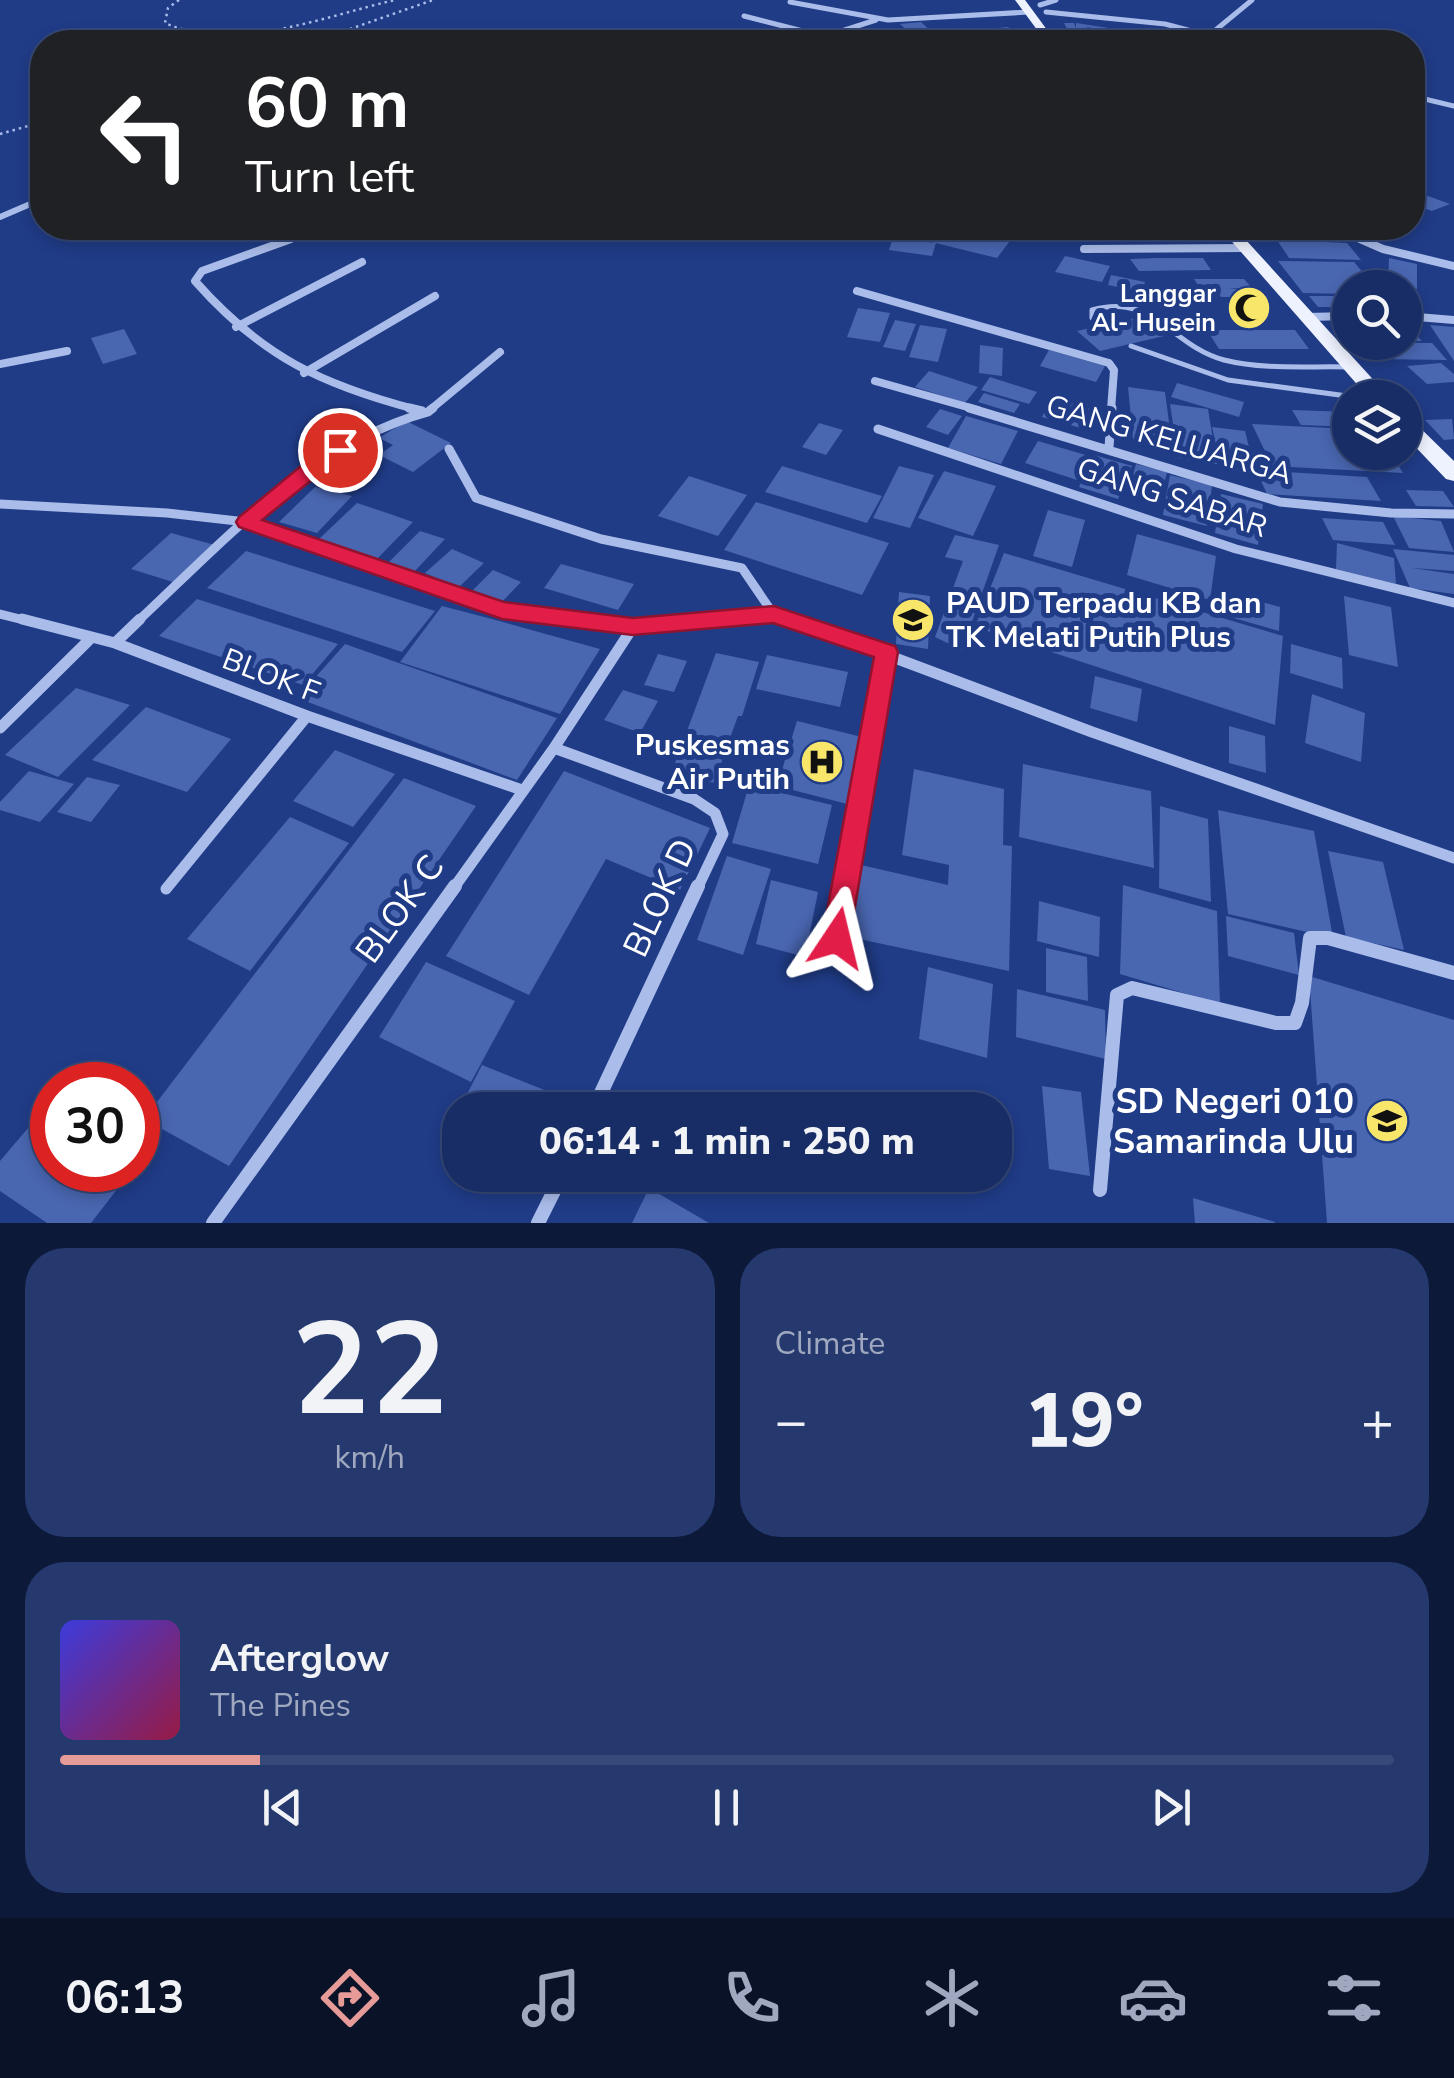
<!DOCTYPE html>
<html lang="en">
<head>
<meta charset="utf-8">
<style>
  :root { --surface:#182d65; --page:#25396e; --text:#f1f3f6; --muted:#9fa8bf; --line:#364979; --accent:#e69b98 }
  body { margin:0; font-family:"Nunito Sans",sans-serif; background:var(--page); color:var(--text); height:100vh; display:flex; flex-direction:column; font-size:38px; white-space:nowrap }
  * { box-sizing:border-box; margin:0 }
  p { font-size:32px; color:var(--muted) }
  .icon { flex:none; width:55px; height:55px; fill:none; stroke:currentColor; stroke-width:2; stroke-linecap:round; stroke-linejoin:round }
  .map { position:relative; height:1223px; overflow:hidden }
  .drawer { display:flex; flex-direction:column; gap:25px; padding:25px; background:#0d1938; flex:1 }
  .drawer>* { flex:none }
  .hud { position:absolute; left:30px; top:30px; width:1395px; height:210px; border-radius:40px; box-shadow:0 5px 15px #0003,0 0 0 2px var(--line); background:#202124; color:#fff; overflow:hidden }
  .buttons { position:absolute; left:1332px; top:270px; display:grid; gap:20px }
  .buttons a { display:grid; place-items:center; width:90px; height:90px; border-radius:50%; background:var(--surface); box-shadow:0 5px 15px #0003,0 0 0 2px var(--line); font-size:50px }
  .speed { position:absolute; left:30px; top:1062px; display:flex; gap:20px; font-size:50px; font-weight:700; text-align:center }
  .speed>* { display:grid; place-content:center; width:130px; height:130px; border-radius:50%; background:var(--surface); box-shadow:0 5px 15px #0003,0 0 0 2px var(--line); line-height:1 }
  .speed .limit { border:15px solid #d22; background:#fff; color:#111 }
  .pin { position:absolute; display:grid; place-items:center; width:85px; height:85px; color:#fff; margin:-42px; border:5px solid #fff; border-radius:50%; box-shadow:0 2px 10px #0007 }
  .me { position:absolute; width:110px; margin:-55px; rotate:10deg; stroke-linejoin:round; filter:drop-shadow(0 0 8px #0008) }
  .turn { display:flex; align-items:center; gap:35px; height:210px; padding:0 50px; font-size:45px }
  .turn .icon { width:130px; height:130px; stroke-width:2.5 }
  .turn b { display:block; font-size:70px; line-height:85px }
  .big { font-size:75px; font-weight:800; line-height:1.1 }
  .drawer .card { flex:1; display:flex; flex-direction:column; justify-content:center; gap:15px; min-width:0; padding:0 35px; border-radius:40px; background:var(--page) }
  .drawer .dial { align-items:center; gap:0 }
  .dial b { font-size:130px; line-height:1 }
  .song { display:flex; align-items:center; gap:30px }
  .cover { width:120px; height:120px; border-radius:15px; background:linear-gradient(135deg,hsl(240 70% 55%),hsl(340 70% 35%)) }
  .played { height:10px; border-radius:5px; background:linear-gradient(90deg,var(--accent) 15%,var(--line) 15%) }
  .keys { display:flex; justify-content:space-around; direction:ltr }
  .heat { display:flex; justify-content:space-between; align-items:center; font-size:55px; direction:ltr }
  .drawer .tiles { flex:1; display:grid; gap:25px; grid-template-columns:1fr 1fr }
  .card:last-child { grid-column:span 2 }
  .trip { position:absolute; left:442px; top:1092px; width:570px; height:100px; border-radius:40px; background:var(--surface); box-shadow:0 5px 15px #0003,0 0 0 2px var(--line); font-weight:800; line-height:100px; text-align:center }
  .dock { display:flex; height:160px; justify-content:space-around; align-items:center; background:#0a1228; color:var(--muted) }
  .dock .icon { width:70px; height:70px }
  .dock .selected { color:var(--accent) }
  .dock b { font-size:45px; color:var(--text) }
  .map>svg:first-child { display:block }
</style>
</head>
<body>
<div class="map">
<svg width="1454" height="1223" viewBox="0 0 1454 1223">
  <rect width="100%" height="100%" fill="#203c87"/>
  <path fill="#4966b0" d="M921,22L933,33L912,35L900,24Z
    M1064,23H1074L1076,28V23L1122,30L1126,35H1096L1091,28L1087,27L1089,32L1068,31Z
    M1008,27L1014,31L1009,32L1024,42H992L976,30Z
    M1428,196L1450,204L1432,211L1412,204Z
    M890,228H974L1013,237L997,258L886,231Z
    M893,238L936,243L932,256L889,250Z
    M1277,240L1347,243L1361,260L1289,258Z
    M1065,256L1110,266L1102,282L1055,272Z
    M1157,258H1203L1211,270L1139,271L1130,259Z
    M1389,258L1417,264V289L1388,283Z
    M1278,261L1354,262L1376,288H1350V294L1303,293Z
    M1111,275L1145,282L1142,292L1108,285Z
    M1194,279H1244L1251,287L1228,289H1250L1256,297H1221L1215,288H1200Z
    M1309,296H1350V307H1318Z
    M1231,303H1257L1266,313L1240,314Z
    M858,308L890,313L880,342L847,337Z
    M1139,317L1164,336L1100,351L1077,331Z
    M895,320L916,324L905,351L883,347Z
    M1405,321H1414L1422,329H1411L1422,341H1405Z
    M920,325L947,329L938,362L909,357Z
    M1430,325L1454,327V361Z
    M124,329L137,354L103,364L91,338Z
    M1207,330H1295L1309,349H1219Z
    M1366,342L1432,343L1447,360L1379,359Z
    M980,345L1003,348L1002,376L979,373Z
    M1049,350L1105,366L1096,382L1040,366Z
    M1441,363L1454,374V382L1427,384L1407,366Z
    M929,371L978,387L965,403L915,387Z
    M990,377L1037,392L1029,404L981,390Z
    M1177,383L1244,402L1239,417L1171,397Z
    M1128,387L1165,392L1172,445L1133,439Z
    M984,393L1020,404L1014,413L978,402Z
    M1051,397L1099,411L1091,431L1042,417Z
    M1170,404L1208,409L1217,464L1178,458Z
    M940,409L962,416L948,435L926,427Z
    M1292,410L1350,412V427L1301,425Z
    M337,415L356,427L334,440L315,428Z
    M966,416L1018,431L1001,464L948,448Z
    M1452,419L1454,439L1444,440L1425,420Z
    M406,421L451,443L413,472L379,455L393,445L379,438Z
    M819,423L843,430L826,455L802,447Z
    M1252,424L1350,429V452H1390L1403,473L1272,466Z
    M1212,427L1245,431L1255,472L1221,467Z
    M1038,441L1089,456L1077,480L1025,463Z
    M1094,455L1132,466L1118,499L1079,487Z
    M1136,464L1167,472L1160,501L1128,492Z
    M782,466L882,496L867,523L765,492Z
    M899,466L934,475L910,528L873,518Z
    M1256,470L1367,477L1381,501L1267,494Z
    M944,471L996,486L973,536L918,518Z
    M1170,475L1212,485L1207,526L1163,515Z
    M689,476L747,495L718,536L658,516Z
    M315,487L352,496L317,533L279,522Z
    M1406,490L1443,491L1454,507L1416,506Z
    M1221,494L1263,504L1258,545L1215,533Z
    M756,502L889,543L862,595L724,550Z
    M357,503L390,514L413,522L377,559L319,539Z
    M1048,510L1085,520L1072,567L1033,556Z
    M1393,516L1441,521L1454,552L1409,548Z
    M1322,518L1383,522L1395,545L1333,540Z
    M420,531L445,539L414,572L388,563Z
    M171,533L215,545L176,583L131,569Z
    M1137,534L1216,556L1210,600L1127,575Z
    M955,535L999,545L962,650L935,637L963,561L945,557Z
    M1337,543L1394,558L1396,584L1336,569Z
    M452,549L484,563L458,588L425,573Z
    M1393,549L1454,555V571L1412,568L1454,574V594L1410,588Z
    M246,551L290,565L435,611L402,652L207,588Z
    M1004,553L1283,636L1275,725L975,627Z
    M561,564L634,584L618,610L544,588Z
    M493,570L521,582L499,605L471,592Z
    M1218,590L1280,607L1279,631L1216,613Z
    M899,592L930,596L928,649L896,644Z
    M1344,596L1391,607L1398,667L1349,655Z
    M197,599L247,615L338,644L303,685L159,636Z
    M442,606L492,619L600,649L560,714L400,662Z
    M345,644L396,662L557,718L517,780L297,698Z
    M1291,644L1342,658L1343,689L1290,673Z
    M716,653L759,662L742,716H738L714,783L672,771Z
    M658,654L687,661L674,692L644,685Z
    M767,655L848,672L840,707L756,689Z
    M1095,676L1142,689L1137,722L1090,708Z
    M76,688L130,705L58,777L5,755Z
    M623,690L658,701L640,733L604,720Z
    M1312,694L1365,713L1361,762L1305,743Z
    M146,707L231,739L187,792L92,760Z
    M797,721L866,738L851,805L777,786Z
    M1229,726L1265,736L1266,773L1229,763Z
    M335,750L395,774L353,827L293,801Z
    M1023,764L1151,791L1154,868L1019,837Z
    M914,769L1004,789L1003,845L1012,846L1009,971L845,936L861,865L948,885L949,865L902,855Z
    M29,771L74,784L40,822L0,810V802Z
    M564,771L710,828L680,890L606,859L529,995L446,956Z
    M87,777L120,785L91,822L57,812Z
    M404,778L476,806L229,1166L144,1119Z
    M749,785L832,805L818,864L732,843Z
    M1160,806L1208,819L1211,902L1159,888Z
    M1218,810L1314,831L1333,938L1228,914Z
    M290,817L349,843L250,971L187,939Z
    M1328,851L1383,862L1404,950L1346,937Z
    M727,856L771,869L743,955L697,940Z
    M771,880L818,892L805,957L756,944Z
    M1123,885L1217,911L1220,1004L1120,974Z
    M1039,901L1100,917L1099,957L1037,941Z
    M1226,916L1294,933L1299,975L1228,956Z
    M1046,948L1087,957L1088,1001L1046,992Z
    M426,962L515,1001L471,1082L379,1037Z
    M928,967L993,984L987,1058L919,1039Z
    M1309,976L1454,1020V1223H1327Z
    M1017,989L1105,1010L1106,1059L1016,1037Z
    M482,1065L567,1099L562,1110H460V1136L448,1131Z
    M1042,1086L1081,1092L1090,1176L1049,1169Z
    M46,1107L52,1111V1170H132L91,1223H47L0,1191V1161Z
    M649,1188L709,1223H632Z
    M1193,1198L1275,1222V1223H1195Z"/>
  <g fill="none" stroke-linecap="round" stroke-linejoin="round">
    <path stroke="#aabdea" stroke-width="2.5" stroke-dasharray="2.5 4" stroke-linecap="butt" d="M179,0L168,8L165,23C234,54 325,16 395,0
      M313,42L433,0
      M0,134L42,122"/>
    <path stroke="#aabdea" stroke-width="5" d="M1099,324L1092,318V310C1154,292 1171,346 1224,360C1264,370 1307,366 1348,367
      M1131,346L1228,380L1362,398"/>
    <path stroke="#aabdea" stroke-width="5" d="M790,2L888,20L1029,12
      M1040,5L1056,0
      M1046,12L1165,24L1233,42
      M744,16L846,42
      M1212,33L1252,0
      M826,36L876,20
      M1277,42L1288,38
      M1412,96L1454,106"/>
    <path stroke="#aabdea" stroke-width="6" d="M1412,206L1416,207
      M0,217L42,199
      M1252,228L1344,232L1366,242
      M284,242L291,239"/>
    <path stroke="#aabdea" stroke-width="8" d="M291,239L202,271L195,281C262,357 322,385 418,410
      M1360,239L1383,249L1454,266
      M1084,249L1246,248
      M857,291L1109,363L1114,370L1111,410
      M1405,316L1454,320
      M1307,317L1350,316
      M236,327L362,262
      M0,364L67,351
      M304,373L435,296
      M875,381L978,410
      M430,410L500,352"/>
    <path stroke="#aabdea" stroke-width="9" d="M409,408L422,411
      M969,408L1280,502L1391,513L1454,514
      M428,412L433,408
      M878,429L1236,549L1454,603
      M1109,447L1112,408
      M449,449L476,498L601,539L742,568L774,615
      M0,504L167,513L246,522L502,611L580,622
      M0,614L32,622
      M137,622C224,541 310,444 428,412
      M692,622L774,615L801,622"/>
    <path stroke="#aabdea" stroke-width="11" d="M22,619L115,643L307,716L522,790
      M556,619L633,627L721,619
      M791,619L1092,732L1454,858
      M115,643L140,619
      M0,728L89,640
      M554,748L694,799L715,813L723,834L697,889
      M166,889L307,716
      M453,889L554,748L633,627
      M845,889L886,652"/>
    <path stroke="#aabdea" stroke-width="14" d="M837,938L846,886
      M593,1110L698,886
      M1100,1190L1117,995L1132,988L1276,1023H1295L1302,1003L1310,938H1328L1454,973
      M213,1223L455,886
      M538,1223L562,1175"/>
    <path fill="#eef2fe" fill-rule="evenodd" d="M1015,0H1025L1056,42H1046Z
      M1220,228H1235L1390,398H1369Z
      M1405,418L1412,420L1454,461V481L1446,479L1405,436Z"/>
  </g>
  <path fill="#e11d48" stroke="#92132f" stroke-width="2.5" d="M340,444L349,450L262,520L504,602L633,618L774,606L895,646L898,652L848,948L837,952L826,948L822,938L874,657L773,623L633,635L502,619L239,527L236,522L239,517L312,457Z"/>
  <defs>
    <g id="mosque-disc" transform="scale(2.25)"><circle r="9.5" fill="#f8e66b" stroke="#203c87"/><path d="M3.5-4.9A6 6 0 1 0 3.5 4.9A5 5 0 1 1 3.5-4.9Z" fill="#111"/></g>
    <g id="school-disc" transform="scale(2.25)"><circle r="9.5" fill="#f8e66b" stroke="#203c87"/><path d="M0-5L7-2L0 1L-7-2ZM-4 1L0 2.5L4 1V4Q0 6-4 4Z" fill="#111"/></g>
    <g id="hospital-disc" transform="scale(2.25)"><circle r="9.5" fill="#f8e66b" stroke="#203c87"/><path d="M-5-5h3v3.5h4V-5h3V5h-3V1.5h-4V5h-3Z" fill="#111"/></g>
  </defs>
  <g fill-rule="evenodd">
    <use href="#mosque-disc" x="1249" y="308"/>
    <use href="#school-disc" x="913" y="620"/>
    <use href="#hospital-disc" x="822" y="762"/>
    <use href="#school-disc" x="1387" y="1121"/>
  </g>
  <g text-anchor="middle" dominant-baseline="central" stroke-width="10" stroke-linejoin="round" paint-order="stroke">
    <g font-size="25" font-weight="bold" fill="#fff" stroke="#203c87" text-anchor="end">
      <text x="1216" y="294">Langgar<tspan x="1216" dy="29">Al- Husein</tspan></text>
    </g>
    <g font-size="30" fill="#fff" stroke="#203c87">
      <text transform="translate(1169 440) rotate(16)">GANG KELUARGA</text>
      <text transform="translate(1172 498) rotate(18)">GANG SABAR</text>
      <text transform="translate(271 676) rotate(21)">BLOK F</text>
    </g>
    <g font-size="30" font-weight="bold" fill="#fff" stroke="#203c87" text-anchor="start">
      <text x="946" y="603">PAUD Terpadu KB dan<tspan x="946" dy="34">TK Melati Putih Plus</tspan></text>
      <text x="790" y="745" text-anchor="end">Puskesmas<tspan x="790" dy="34">Air Putih</tspan></text>
    </g>
    <g font-size="35" fill="#fff" stroke="#203c87">
      <text transform="translate(660 898) rotate(-65)">BLOK D</text>
      <text transform="translate(400 909) rotate(-54)">BLOK C</text>
    </g>
    <g font-size="35" font-weight="bold" fill="#fff" stroke="#203c87" text-anchor="end">
      <text x="1354" y="1101">SD Negeri 010<tspan x="1354" dy="40">Samarinda Ulu</tspan></text>
    </g>
  </g>
</svg>
<div class="buttons">
<a><svg class="icon" aria-label="search" viewBox="0 0 24 24"><circle cx="10" cy="10" r="6"/><path d="M15 15l6 6"/></svg></a>
<a><svg class="icon" aria-label="layers" viewBox="0 0 24 24"><path d="M12 4l9 5-9 5-9-5zM3 14l9 5 9-5"/></svg></a>
</div>
<div class="speed"><div class="limit">30</div></div>
<div class="pin" style="left:340px;top:450px;background:#d93025"><svg class="icon" aria-label="arrive" viewBox="0 0 24 24"><path d="M6 21V4h12l-3 4 3 4H6"/></svg></div>
<svg class="me" style="left:837px;top:938px" viewBox="-20 -20 40 40"><path d="M0-17L14 15 0 8-14 15z" fill="#e11d48" stroke="#fff" stroke-width="4"/></svg>
<div class="trip">06:14 · 1 min · 250 m</div>
<div class="hud">
<div class="turn"><svg class="icon" aria-label="left" viewBox="0 0 24 24"><path d="M17 20v-9H6M10 6l-5 5 5 5"/></svg><div><b>60 m</b>Turn left</div></div>
</div>
</div>
<section class="drawer">
<div class="tiles">
<div class="card dial"><b>22</b><p>km/h</p></div>
<div class="card"><p>Climate</p>
<div class="heat"><a>−</a><b class="big">19°</b><a>+</a></div>
</div>
<div class="card">
<div class="song"><i class="cover"></i><div><b>Afterglow</b><p>The Pines</p></div></div>
<div class="played"></div>
<div class="keys"><svg class="icon" aria-label="previous" viewBox="0 0 24 24"><path d="M18 5L8 12l10 7zM5 5v14"/></svg><svg class="icon" aria-label="pause" viewBox="0 0 24 24"><path d="M8 5v14M16 5v14"/></svg><svg class="icon" aria-label="next" viewBox="0 0 24 24"><path d="M6 5l10 7-10 7zM19 5v14"/></svg></div>
</div>
</div>
</section>
<nav class="dock">
<b>06:13</b>
<svg class="icon selected" aria-label="directions" viewBox="0 0 24 24"><path d="M12 3l9 9-9 9-9-9zM9 14v-3h6M13 9l2 2-2 2"/></svg>
<svg class="icon" aria-label="music" viewBox="0 0 24 24"><path d="M9 18V5l10-2v13"/><circle cx="6" cy="18" r="3"/><circle cx="16" cy="16" r="3"/></svg>
<svg class="icon" aria-label="phone" viewBox="0 0 24 24"><path d="M5 4h4l2 5-3 2q2 4 5 5l2-3 5 2v4C11 20 4 13 5 4z"/></svg>
<svg class="icon" aria-label="climate" viewBox="0 0 24 24"><path d="M12 3v18M4 7l16 10M4 17L20 7"/></svg>
<svg class="icon" aria-label="car" viewBox="0 0 24 24"><path d="M5 17H2v-5l4-1 3-4h7l3 4 3 1v5h-3M9 17h6M6 11h13"/><circle cx="7" cy="17" r="2"/><circle cx="17" cy="17" r="2"/></svg>
<svg class="icon" aria-label="filters" viewBox="0 0 24 24"><path d="M4 7h16M4 17h16"/><circle cx="9" cy="7" r="2"/><circle cx="15" cy="17" r="2"/></svg>
</nav>
</body>
</html>
